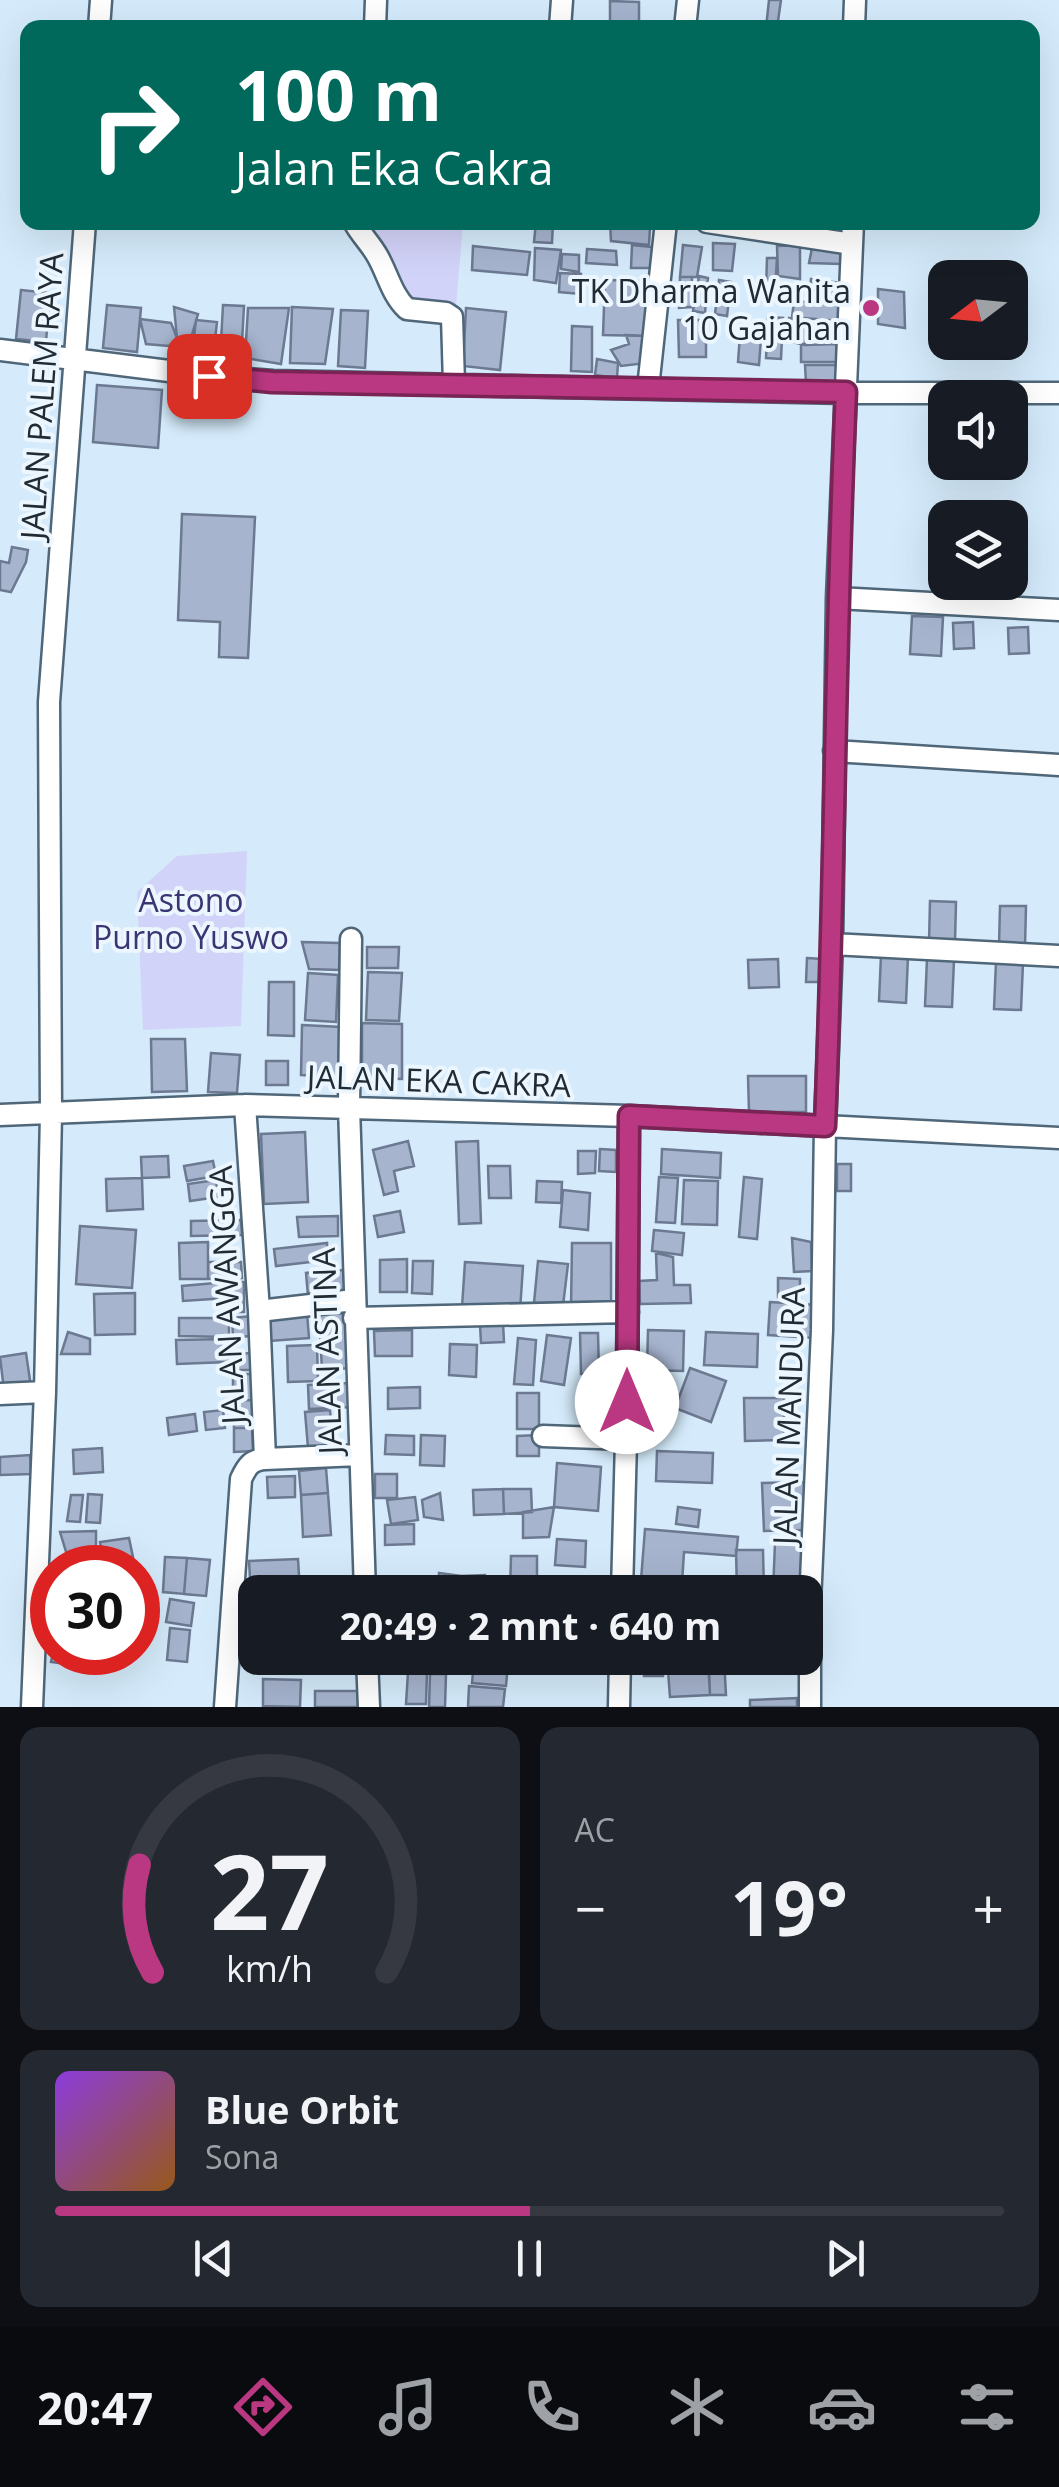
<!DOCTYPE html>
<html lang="id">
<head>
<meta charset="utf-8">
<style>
  :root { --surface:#171b24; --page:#242831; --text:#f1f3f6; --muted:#9ea1a6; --line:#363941; --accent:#ba3881 }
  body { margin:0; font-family:"Open Sans",sans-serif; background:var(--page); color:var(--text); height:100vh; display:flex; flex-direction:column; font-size:38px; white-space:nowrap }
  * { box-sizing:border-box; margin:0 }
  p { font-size:32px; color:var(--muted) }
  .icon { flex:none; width:55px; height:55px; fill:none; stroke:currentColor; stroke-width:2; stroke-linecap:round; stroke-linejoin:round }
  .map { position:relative; height:1707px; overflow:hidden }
  .panel { display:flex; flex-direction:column; gap:20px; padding:20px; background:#0d0f14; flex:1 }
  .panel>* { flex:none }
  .hud { position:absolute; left:20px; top:20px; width:1020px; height:210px; border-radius:20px; box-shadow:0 10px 40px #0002; background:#00695c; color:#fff; overflow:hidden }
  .needle { width:65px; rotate:254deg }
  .buttons { position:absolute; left:928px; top:260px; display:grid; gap:20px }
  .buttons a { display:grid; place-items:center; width:100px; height:100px; border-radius:20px; background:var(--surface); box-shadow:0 10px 40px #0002; font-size:50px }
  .speed { position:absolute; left:30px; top:1545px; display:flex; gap:20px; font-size:50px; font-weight:700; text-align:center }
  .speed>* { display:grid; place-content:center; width:130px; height:130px; border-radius:50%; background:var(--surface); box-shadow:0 10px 40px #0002; line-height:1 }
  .speed .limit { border:15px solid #d22; background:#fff; color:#111 }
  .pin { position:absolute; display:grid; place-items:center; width:85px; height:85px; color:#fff; margin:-42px; border-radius:20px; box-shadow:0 5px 15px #0006 }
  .me { position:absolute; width:110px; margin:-55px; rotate:0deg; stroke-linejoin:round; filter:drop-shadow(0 0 8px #0008) }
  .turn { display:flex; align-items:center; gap:35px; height:210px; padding:0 50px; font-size:45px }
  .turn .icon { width:130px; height:130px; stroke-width:2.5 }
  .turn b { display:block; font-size:70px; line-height:85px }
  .big { font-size:75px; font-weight:700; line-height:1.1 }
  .panel .tile { flex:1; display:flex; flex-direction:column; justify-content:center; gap:15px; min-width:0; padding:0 35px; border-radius:20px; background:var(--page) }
  .panel .dial { align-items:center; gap:0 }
  .dial svg { height:260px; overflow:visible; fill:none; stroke:var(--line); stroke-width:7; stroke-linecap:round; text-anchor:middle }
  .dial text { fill:var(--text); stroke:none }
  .song { display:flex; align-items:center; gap:30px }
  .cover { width:120px; height:120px; border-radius:15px; background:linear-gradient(135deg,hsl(270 70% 55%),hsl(30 70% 35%)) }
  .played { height:10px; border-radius:5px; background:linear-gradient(90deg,var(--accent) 50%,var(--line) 50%) }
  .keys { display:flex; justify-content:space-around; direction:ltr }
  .heat { display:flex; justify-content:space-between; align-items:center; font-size:55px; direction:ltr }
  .panel .tiles { flex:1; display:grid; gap:20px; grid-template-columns:1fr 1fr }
  .tile:last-child { grid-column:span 2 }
  .trip { position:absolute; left:238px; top:1575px; width:585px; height:100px; border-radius:20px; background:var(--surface); box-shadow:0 10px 40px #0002; font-weight:700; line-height:100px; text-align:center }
  .tab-bar { display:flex; height:160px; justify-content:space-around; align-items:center; background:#090b0e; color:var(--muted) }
  .tab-bar .icon { width:70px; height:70px }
  .tab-bar .active { color:var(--accent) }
  .tab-bar b { font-size:45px; color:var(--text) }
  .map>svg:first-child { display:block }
</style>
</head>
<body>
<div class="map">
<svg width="1059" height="1707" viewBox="0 0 1059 1707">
  <rect width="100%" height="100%" fill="#d5ebfb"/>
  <path fill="#d2d3f8" d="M360,223H463L456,307L412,303Z
    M247,851L241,1026L143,1030L137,892L177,856Z"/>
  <path fill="#a6b4ce" stroke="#6c7991" stroke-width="2.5" d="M769,0H781L777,28H766Z
    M610,1L639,2V28H610Z
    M536,222H553L552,243L534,242Z
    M610,222H633L650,227L649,245L611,241Z
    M713,243L735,244L732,271L713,270Z
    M632,245L652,247V268H631Z
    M683,245L702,247L697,277H680Z
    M800,245V279L778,276L777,246Z
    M473,246L530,252L527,275L472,270Z
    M535,248L561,250L556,283L534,280Z
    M812,248H840L841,264L809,263Z
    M587,249L616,251L617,265L586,263Z
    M562,254L579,255V272L561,269Z
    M767,258H777L775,290L766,289Z
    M560,273L581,274L580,294L559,292Z
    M699,276L708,278L705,313L693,311Z
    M680,277H692L691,307L679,308Z
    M811,279L841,283L839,302L809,298Z
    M605,280L650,281L648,336L603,335Z
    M719,280L731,282L727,316L715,314Z
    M878,289L904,292L905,328L878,324Z
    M21,290L50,293L46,342L16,339Z
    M794,301L840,305L839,321L792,317Z
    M107,305L141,308L137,352L103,348Z
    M223,305L244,306L241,361L220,360Z
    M174,307L198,314L189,345L177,338Z
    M292,307L333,309L325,364L290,363Z
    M248,308H289L281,364L245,358Z
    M466,308L506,312L500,370L463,366Z
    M341,310L368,311L365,368L338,366Z
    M768,317L783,318L781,359L766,358Z
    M789,318L810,323L805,345L784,340Z
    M140,319L171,323L177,338L169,346L146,344Z
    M196,320L217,322L213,357L192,354Z
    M678,320H706V357H679Z
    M572,326L592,327V372L571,371Z
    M626,335L648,336L647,363L621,366L611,350L629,344Z
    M740,335L761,338L759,365L738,362Z
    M801,343L805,345L837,344V362H801Z
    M597,359L618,363L617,378L595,375Z
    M805,365H839L838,382L806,383Z
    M97,385L162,390L158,448L93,442Z
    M182,514L255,517L248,658L219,657L220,622L178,620Z
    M12,547L28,550L26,562L11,592L0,590V561L9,563Z
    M912,616L943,617L941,656L910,654Z
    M973,622L974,648L954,649L953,623Z
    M1028,627L1029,653L1009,654L1008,628Z
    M930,901L956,902L955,942H929Z
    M1000,906H1026L1025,947L999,946Z
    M302,942L340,943L339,970L309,969Z
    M367,947H399L398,968H367Z
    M881,955L908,956L906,1003L879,1001Z
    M807,958L822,959L821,982H806Z
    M778,959L779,987L749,988L748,960Z
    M927,959L954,960L952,1007L925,1006Z
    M996,962L1023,963L1021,1010L994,1009Z
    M368,972L402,973L399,1021L366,1020Z
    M308,973L338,975L336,1022L305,1020Z
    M269,982H294V1036L268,1035Z
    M362,1023L402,1024V1079L362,1078Z
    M302,1025L341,1027L342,1077L301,1075Z
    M151,1039H185L187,1091L152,1092Z
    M211,1053L240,1055L237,1093L208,1092Z
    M266,1061H288V1085H266Z
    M748,1076H806V1112H749Z
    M305,1132L308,1202L264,1204L261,1134Z
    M408,1141L414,1166L394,1171L398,1191L384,1195L373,1150Z
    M478,1141L481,1223L459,1224L456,1142Z
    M600,1149L616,1150V1172L599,1171Z
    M662,1149L721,1153L720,1178L661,1174Z
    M578,1151H596L595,1173L578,1174Z
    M168,1156L169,1177L142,1178L141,1157Z
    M213,1161L216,1176L187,1181L184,1166Z
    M837,1164H851V1191H837Z
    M488,1166H510L511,1198H489Z
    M659,1177L678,1178L675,1223L656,1222Z
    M744,1177L762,1179L757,1239L739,1237Z
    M142,1178L143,1209L107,1211L106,1179Z
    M216,1180L218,1197L190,1201L188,1184Z
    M684,1180L718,1181L717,1225L682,1224Z
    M537,1181L562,1182L561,1203L536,1202Z
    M563,1190L590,1193L588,1230L560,1227Z
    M400,1211L404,1232L378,1237L374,1216Z
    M338,1216V1236L299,1237L297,1217Z
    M241,1220L242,1235L191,1236V1221Z
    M80,1226L136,1230L132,1288L76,1284Z
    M654,1230L684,1233L682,1255L652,1251Z
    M792,1238L811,1242L812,1271L794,1272Z
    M208,1242V1279H180L179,1243Z
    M327,1243L328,1260L276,1266L274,1249Z
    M572,1243H611V1308H571Z
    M656,1253L673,1257L674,1285H690L691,1303L640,1304L639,1281L657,1280Z
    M407,1259V1292H380V1260Z
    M413,1261H433L432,1294L412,1293Z
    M538,1261L568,1264L563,1306L534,1303Z
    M208,1262H241L242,1278L208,1279Z
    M465,1262L523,1266L520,1311L462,1307Z
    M343,1270L345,1293L308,1296L306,1273Z
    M778,1278L800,1279V1298L778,1297Z
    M226,1282L227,1298L183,1301L182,1286Z
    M229,1282H244V1312H230Z
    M135,1293V1334L95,1335L94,1294Z
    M770,1302L816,1305L814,1338L768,1335Z
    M307,1313L309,1338L270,1341L268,1315Z
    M347,1313L351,1368L322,1370L319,1315Z
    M252,1316L254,1336L233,1337L232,1318Z
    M179,1318H229V1337L179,1336Z
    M503,1323L504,1342L481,1343L480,1325Z
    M412,1330V1356H375L374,1331Z
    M648,1330L684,1331L683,1371L647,1370Z
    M68,1332L90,1339V1354H61Z
    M706,1332L758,1334L757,1367L704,1365Z
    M580,1333H598L599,1373L581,1374Z
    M547,1335L571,1338L564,1385L541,1381Z
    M518,1338L536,1340L533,1385L514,1384Z
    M227,1339L228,1362L177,1364L176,1340Z
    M450,1344L477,1345L476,1377L449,1375Z
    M317,1345L318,1381L288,1382L287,1346Z
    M26,1353L31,1387L4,1390L0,1357Z
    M252,1353V1370H234V1354Z
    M690,1368L726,1381L711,1422L675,1408Z
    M233,1374H252L253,1400L233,1401Z
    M352,1383L354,1407L309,1409L308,1385Z
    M420,1387V1408L388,1409V1388Z
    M517,1393H539V1429H517Z
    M744,1398H784V1440L745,1441Z
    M253,1400L252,1428H234L233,1401Z
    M223,1410L225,1428L206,1430L204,1412Z
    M330,1410L333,1446L308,1448L305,1412Z
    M195,1414L197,1431L169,1435L167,1418Z
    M234,1428H252L253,1451L234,1452Z
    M386,1435L414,1436V1455L385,1454Z
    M421,1435L445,1436L444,1466L420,1465Z
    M539,1435V1456H517V1436Z
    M102,1448L103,1472L74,1474L73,1450Z
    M657,1451L713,1453L712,1483L656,1481Z
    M30,1455L31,1474L0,1475V1457Z
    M557,1463L601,1467L598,1511L554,1507Z
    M326,1468L328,1493L301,1495L299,1471Z
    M375,1474H397V1498H375Z
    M295,1476V1497L268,1498L267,1477Z
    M804,1482L806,1530L764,1531L762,1483Z
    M503,1489H531L532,1512L504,1514Z
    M503,1489L504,1514L474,1515L473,1490Z
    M328,1493L331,1535L303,1537L301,1495Z
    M440,1493L443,1520L424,1517L422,1500Z
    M88,1494L102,1495L100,1523L86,1522Z
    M71,1495H83L80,1522L67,1521Z
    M415,1497L418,1520L391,1524L387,1500Z
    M554,1507L549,1537L523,1538V1512Z
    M678,1507L700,1510L698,1527L676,1524Z
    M414,1524V1544L385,1545V1525Z
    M645,1529L738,1537L736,1556L684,1552L682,1584L641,1580Z
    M96,1531V1554L67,1555L60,1532Z
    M129,1538L133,1557L102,1554L100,1542Z
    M557,1539L586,1541L585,1567L555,1565Z
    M775,1543L807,1545L805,1592H773Z
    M736,1550H763L764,1592H737Z
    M511,1556H537V1592H510Z
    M165,1557L187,1558L184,1594L163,1592Z
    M187,1558L210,1560L206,1596L184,1594Z
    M298,1559L300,1592H255V1595H251L249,1561Z
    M439,1573L462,1576L460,1592H438Z
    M485,1575L486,1592H463L462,1576Z
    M170,1599L194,1603L191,1626L166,1622Z
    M170,1628L190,1630L187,1662L167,1660Z
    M53,1652H76L74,1665L51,1662Z
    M399,1658H437V1671L398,1669Z
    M643,1658H662L663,1676H644Z
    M667,1658H690V1670L709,1669L710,1695L670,1697Z
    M708,1658H724L726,1695H710Z
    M474,1661L508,1664L506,1686L472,1683Z
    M408,1672L427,1673L426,1704H406Z
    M430,1674H446L445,1707H429Z
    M263,1679L301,1680L300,1707L263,1706Z
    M469,1686L505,1689L503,1707H468Z
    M315,1691H358V1707H315Z
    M797,1698V1707H750V1700Z"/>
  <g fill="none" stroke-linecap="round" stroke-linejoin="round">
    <g stroke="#4f6779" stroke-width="25">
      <path id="street" d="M99,28L101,0
        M375,28L376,0
        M560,28L562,0
        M685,28L688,0
        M854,28L855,0
        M354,222C361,235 371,244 378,257C388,275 392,295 407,309L446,313L452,317L454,384
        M707,222L852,244
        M0,350L209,376L273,381L846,393H1059
        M648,388L666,222
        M837,598L1059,610
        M834,751L1059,765
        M351,939L349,1107L365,1592
        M832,944L1059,956
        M0,1115L245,1105L629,1116L1059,1138
        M259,1311L354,1300
        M354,1318L628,1312
        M0,1394L45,1392
        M543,1436L626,1439
        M265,1459L360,1455
        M622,1592L627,1403L629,1116
        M367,1658L369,1707
        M32,1707L45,1392L51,1114L49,702L85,222
        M225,1707L241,1479C247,1466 251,1460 265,1459L259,1311L245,1105
        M619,1707L620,1658
        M810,1707V1603L822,1330L825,1126L832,944L837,598L853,222"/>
    </g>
    <use href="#street" stroke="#fff" stroke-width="20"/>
  </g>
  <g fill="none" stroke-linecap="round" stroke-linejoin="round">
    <g stroke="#792454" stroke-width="25">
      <path id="route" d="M209,376L272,382L846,392C835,637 835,882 825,1126L629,1116L627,1402"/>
    </g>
    <use href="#route" stroke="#ba3881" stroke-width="18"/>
  </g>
  <circle fill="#ba3881" stroke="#ebf6ff" stroke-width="4" cx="871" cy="308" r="10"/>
  <g text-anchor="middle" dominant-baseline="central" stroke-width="8" stroke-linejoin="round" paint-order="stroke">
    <g font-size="32" fill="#212b33" stroke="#ebf6ff" text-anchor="end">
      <text x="851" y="290">TK Dharma Wanita<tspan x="851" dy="37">10 Gajahan</tspan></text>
    </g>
    <g font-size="32" fill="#212b33" stroke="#ebf6ff">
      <text transform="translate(41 396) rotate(-86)">JALAN PALEM RAYA</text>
      <text transform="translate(439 1080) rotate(2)">JALAN EKA CAKRA</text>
      <text transform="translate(226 1295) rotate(-93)">JALAN AWANGGA</text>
      <text transform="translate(326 1351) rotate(-92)">JALAN ASTINA</text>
      <text transform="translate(788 1416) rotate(-88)">JALAN MANDURA</text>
    </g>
    <g font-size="32" fill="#3b3574" stroke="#ebf6ff">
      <text x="191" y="899">Astono<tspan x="191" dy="37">Purno Yuswo</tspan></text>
    </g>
  </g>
</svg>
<div class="buttons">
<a><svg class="needle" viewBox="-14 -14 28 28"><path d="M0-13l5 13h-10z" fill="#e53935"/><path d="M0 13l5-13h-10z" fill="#9ea1a6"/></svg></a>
<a><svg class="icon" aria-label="sound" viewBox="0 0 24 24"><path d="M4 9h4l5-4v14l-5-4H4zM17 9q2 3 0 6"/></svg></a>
<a><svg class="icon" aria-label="layers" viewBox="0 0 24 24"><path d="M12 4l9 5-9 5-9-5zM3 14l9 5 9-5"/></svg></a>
</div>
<div class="speed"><div class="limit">30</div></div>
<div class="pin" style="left:209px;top:376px;background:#d93025"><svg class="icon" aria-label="arrive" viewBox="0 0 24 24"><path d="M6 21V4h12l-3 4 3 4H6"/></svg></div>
<svg class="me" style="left:627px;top:1402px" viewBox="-20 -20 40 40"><circle r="19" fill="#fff"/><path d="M0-13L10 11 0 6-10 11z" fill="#ba3881"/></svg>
<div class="trip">20:49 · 2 mnt · 640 m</div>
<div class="hud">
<div class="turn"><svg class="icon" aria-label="right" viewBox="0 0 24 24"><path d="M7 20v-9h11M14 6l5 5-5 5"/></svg><div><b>100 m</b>Jalan Eka Cakra</div></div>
</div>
</div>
<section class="panel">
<div class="tiles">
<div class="tile dial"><svg viewBox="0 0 100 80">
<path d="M14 69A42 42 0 1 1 86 69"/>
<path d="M14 69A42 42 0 0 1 10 36" stroke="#ba3881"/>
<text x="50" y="56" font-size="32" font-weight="700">27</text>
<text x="50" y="72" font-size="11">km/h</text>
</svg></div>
<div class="tile"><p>AC</p>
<div class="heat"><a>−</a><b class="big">19°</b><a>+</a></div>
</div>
<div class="tile">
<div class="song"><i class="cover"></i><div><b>Blue Orbit</b><p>Sona</p></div></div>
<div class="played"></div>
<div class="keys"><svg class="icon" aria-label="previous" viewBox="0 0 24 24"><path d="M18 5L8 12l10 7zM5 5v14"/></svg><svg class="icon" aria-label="pause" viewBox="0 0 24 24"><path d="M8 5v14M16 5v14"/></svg><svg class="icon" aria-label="next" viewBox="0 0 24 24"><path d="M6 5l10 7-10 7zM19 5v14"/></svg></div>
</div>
</div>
</section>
<nav class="tab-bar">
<b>20:47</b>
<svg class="icon active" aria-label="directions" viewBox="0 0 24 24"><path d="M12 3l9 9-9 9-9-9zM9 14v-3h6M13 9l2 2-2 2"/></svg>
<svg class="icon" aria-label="music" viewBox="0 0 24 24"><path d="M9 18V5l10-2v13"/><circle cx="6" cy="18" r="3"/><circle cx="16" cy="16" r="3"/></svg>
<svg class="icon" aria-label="phone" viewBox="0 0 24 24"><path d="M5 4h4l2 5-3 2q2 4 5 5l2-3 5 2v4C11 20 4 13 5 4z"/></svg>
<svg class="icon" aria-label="climate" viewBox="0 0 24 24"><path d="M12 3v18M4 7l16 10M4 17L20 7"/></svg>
<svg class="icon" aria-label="car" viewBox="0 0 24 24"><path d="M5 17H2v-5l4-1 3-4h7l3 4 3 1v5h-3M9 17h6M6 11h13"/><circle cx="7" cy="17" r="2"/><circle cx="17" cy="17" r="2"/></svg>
<svg class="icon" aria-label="filters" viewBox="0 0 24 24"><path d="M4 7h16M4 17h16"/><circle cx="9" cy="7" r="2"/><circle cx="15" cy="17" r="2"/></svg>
</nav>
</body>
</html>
